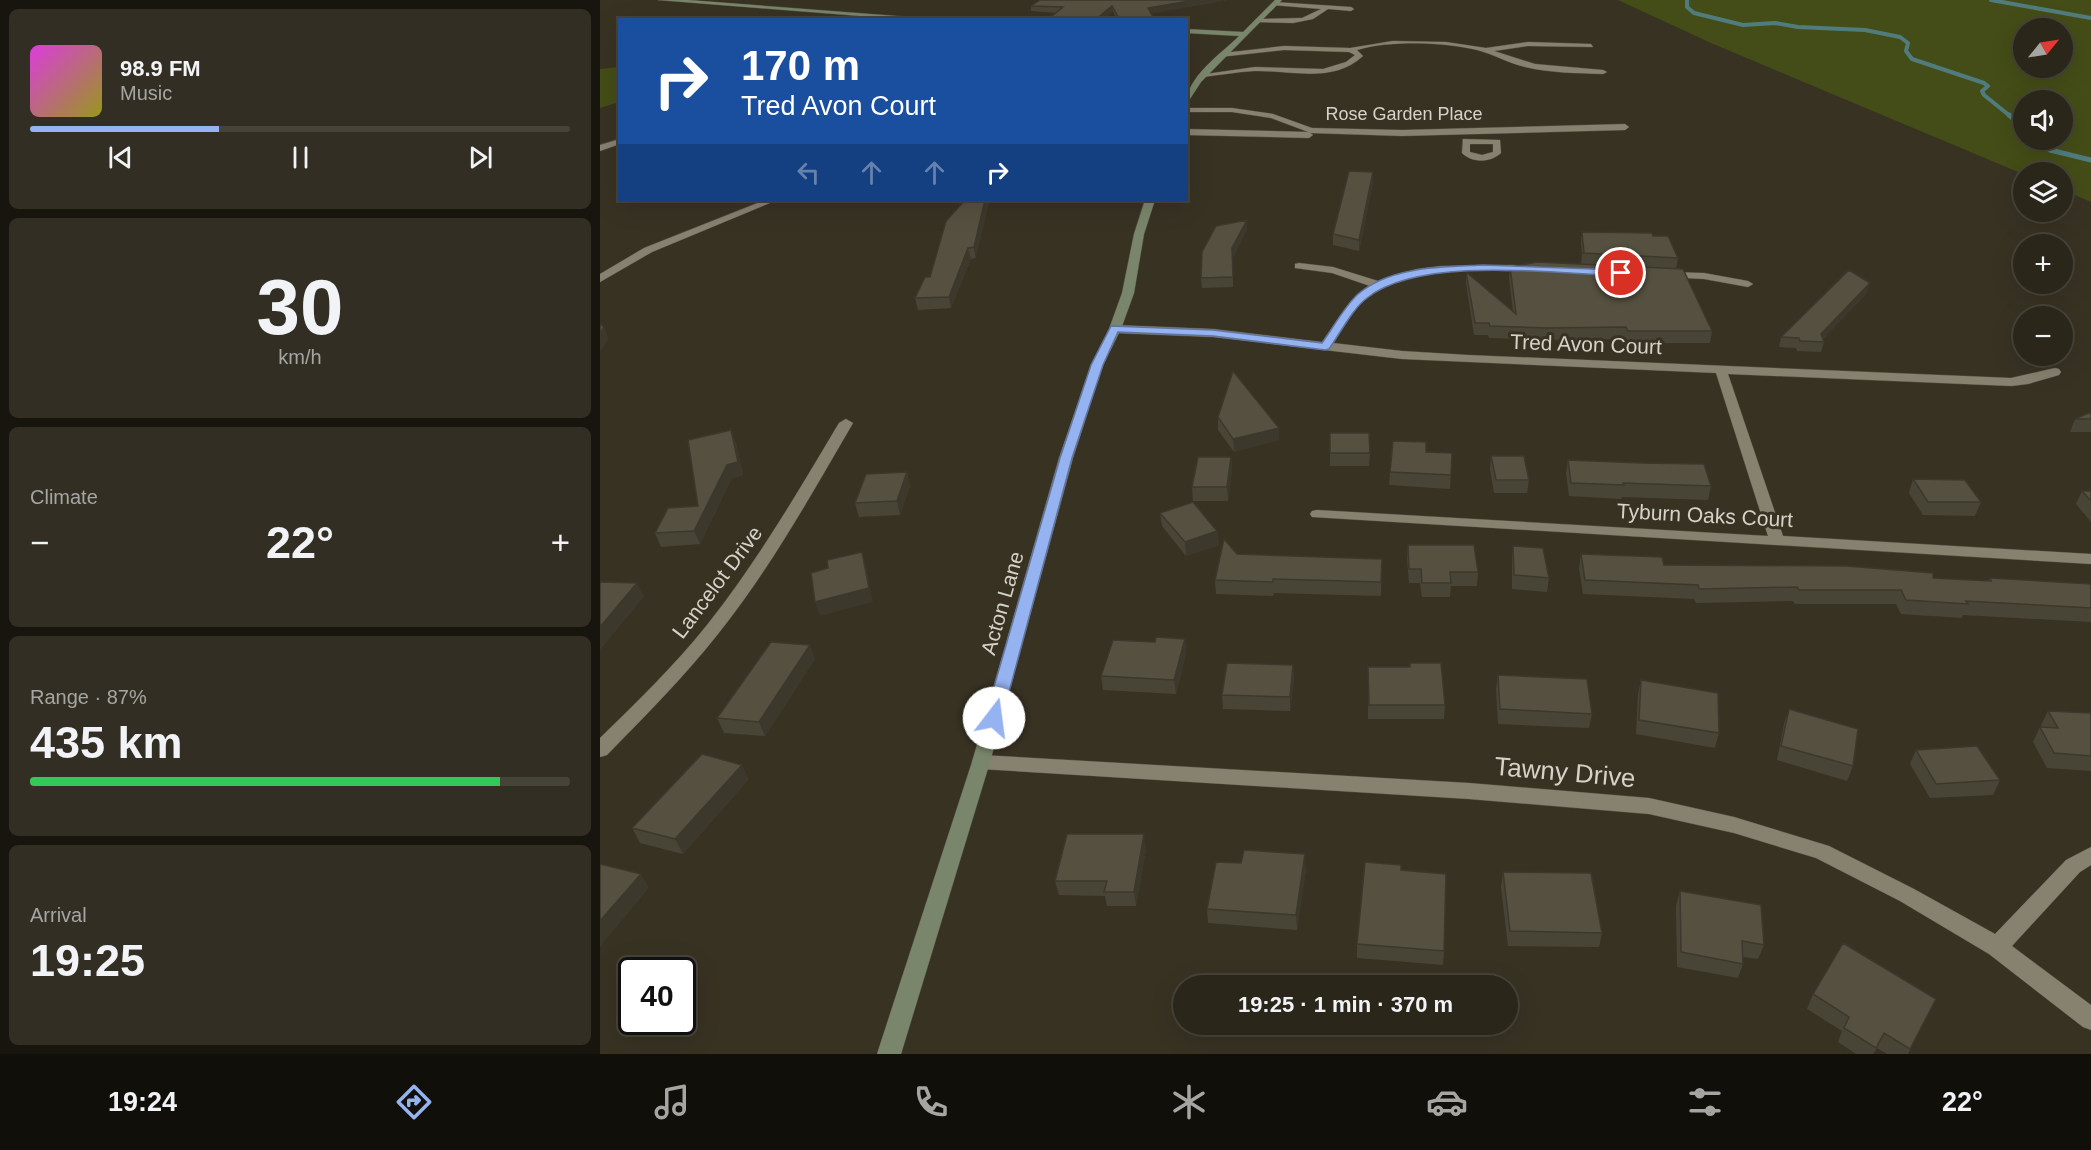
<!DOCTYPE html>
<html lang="en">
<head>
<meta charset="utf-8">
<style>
  :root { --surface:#2a261a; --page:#322e23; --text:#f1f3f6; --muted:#a5a5a2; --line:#464339; --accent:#95b2f1 }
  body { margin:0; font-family:Helvetica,sans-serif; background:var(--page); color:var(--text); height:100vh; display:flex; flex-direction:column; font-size:22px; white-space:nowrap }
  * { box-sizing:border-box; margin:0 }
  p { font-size:20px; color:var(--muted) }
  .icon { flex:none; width:33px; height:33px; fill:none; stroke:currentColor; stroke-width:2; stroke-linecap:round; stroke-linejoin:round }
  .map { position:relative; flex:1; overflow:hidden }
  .drawer { display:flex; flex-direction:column; gap:9px; padding:9px; background:#17150e; width:600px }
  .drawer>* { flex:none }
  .hud { position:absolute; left:18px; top:18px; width:570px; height:183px; border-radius:0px; box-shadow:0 6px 24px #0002,0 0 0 2px var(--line); background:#1a4fa0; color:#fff; overflow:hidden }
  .needle { width:39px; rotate:60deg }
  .fabs { position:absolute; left:1413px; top:18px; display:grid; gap:12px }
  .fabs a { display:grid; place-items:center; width:60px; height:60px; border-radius:50%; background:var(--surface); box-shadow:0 6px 24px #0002,0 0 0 2px var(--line); font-size:30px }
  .speed { position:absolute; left:18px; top:957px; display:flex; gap:12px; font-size:30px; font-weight:700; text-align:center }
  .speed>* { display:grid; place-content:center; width:78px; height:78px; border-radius:50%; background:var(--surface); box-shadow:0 6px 24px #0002,0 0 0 2px var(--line); line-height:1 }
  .speed .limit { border:3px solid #111; border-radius:9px; background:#fff; color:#111 }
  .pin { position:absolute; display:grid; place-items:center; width:51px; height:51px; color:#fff; margin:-26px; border:3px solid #fff; border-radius:50%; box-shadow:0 2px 6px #0007 }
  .me { position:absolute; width:66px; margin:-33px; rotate:15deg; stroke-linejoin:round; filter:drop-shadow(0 0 4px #0008) }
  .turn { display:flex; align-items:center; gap:21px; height:126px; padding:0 24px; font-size:27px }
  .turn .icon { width:78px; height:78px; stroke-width:2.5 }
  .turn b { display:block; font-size:42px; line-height:51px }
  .lanes { display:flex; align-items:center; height:57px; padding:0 24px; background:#0003; justify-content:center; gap:30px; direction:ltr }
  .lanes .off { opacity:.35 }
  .big { font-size:45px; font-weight:600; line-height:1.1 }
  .drawer .card { flex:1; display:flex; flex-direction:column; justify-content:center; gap:9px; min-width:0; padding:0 21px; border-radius:9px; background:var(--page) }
  .drawer .dial { align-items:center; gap:0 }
  .dial b { font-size:78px; line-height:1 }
  .song { display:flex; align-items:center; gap:18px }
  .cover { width:72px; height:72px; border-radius:9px; background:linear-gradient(135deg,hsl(300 70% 55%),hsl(60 70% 35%)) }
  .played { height:6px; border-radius:3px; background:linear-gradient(90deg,var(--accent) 35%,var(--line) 35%) }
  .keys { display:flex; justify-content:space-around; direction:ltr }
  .heat { display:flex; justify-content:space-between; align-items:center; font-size:33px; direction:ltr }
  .charge { height:9px; border-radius:4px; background:linear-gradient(90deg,#34c759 87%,var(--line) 0) }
  .trip { position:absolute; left:573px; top:975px; width:345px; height:60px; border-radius:30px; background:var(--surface); box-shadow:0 6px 24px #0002,0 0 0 2px var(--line); font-weight:600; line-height:60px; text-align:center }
  .dock { display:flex; height:96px; justify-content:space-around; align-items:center; background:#110f0a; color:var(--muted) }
  .dock .icon { width:42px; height:42px }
  .dock .selected { color:var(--accent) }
  .dock b { font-size:27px; color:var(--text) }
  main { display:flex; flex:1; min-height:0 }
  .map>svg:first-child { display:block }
</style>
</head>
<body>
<main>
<section class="drawer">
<div class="card">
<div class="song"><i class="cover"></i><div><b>98.9 FM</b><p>Music</p></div></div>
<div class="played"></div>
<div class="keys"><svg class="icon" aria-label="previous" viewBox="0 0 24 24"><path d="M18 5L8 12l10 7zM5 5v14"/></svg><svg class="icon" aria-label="pause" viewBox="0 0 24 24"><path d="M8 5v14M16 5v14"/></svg><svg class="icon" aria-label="next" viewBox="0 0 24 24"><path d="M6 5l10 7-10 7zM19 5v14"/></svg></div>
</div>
<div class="card dial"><b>30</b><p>km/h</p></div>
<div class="card"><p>Climate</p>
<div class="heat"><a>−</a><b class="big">22°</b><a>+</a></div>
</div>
<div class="card"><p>Range · 87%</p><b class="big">435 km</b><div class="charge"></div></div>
<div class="card"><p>Arrival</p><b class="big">19:25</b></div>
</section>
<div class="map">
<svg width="1491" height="1054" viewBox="0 0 1491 1054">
  <rect width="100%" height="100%" fill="#383223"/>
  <path fill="#444d17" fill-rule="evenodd" d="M1018,0H1491V202L1463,190L1462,172L1423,174L1111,43ZM1424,28H1462V68H1424ZM1424,100H1462V140H1424Z
    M19,67V102L0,108V69Z"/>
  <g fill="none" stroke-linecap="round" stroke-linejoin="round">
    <path stroke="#517c7e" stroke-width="4" d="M1087,0V7L1094,13L1143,25L1175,23L1198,27L1265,30L1300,37L1308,43L1306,51L1312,59L1384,83L1388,86L1382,91L1384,95L1410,116
      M1391,0L1491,18"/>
    <path stroke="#517c7e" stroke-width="5" d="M1409,115L1424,127
      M1438,140L1450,150L1491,160"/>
    <g stroke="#524e41" stroke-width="1">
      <path id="street" d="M674,2L751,7L754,9L751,11L728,9L713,19L693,23L654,22L656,19L702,18L721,9L672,5Z
        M793,41L846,42L886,48L928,42L991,44L993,47L928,46L894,51L935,64L1003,70L1007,72L1003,74C977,73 950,73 925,67C908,63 893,54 877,50C844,42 789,40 757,50L763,56C733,84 691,70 654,71C637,72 620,75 603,77L599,75L655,67L723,69L746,62L755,55L749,52L684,50L620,57L623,53L684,46L750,48Z
        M586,108H632L673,114L712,128L802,130L1025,124L1029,127L1025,130L802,136L711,133L671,118L632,112H586Z
        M586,129L709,132L713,135L709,138L586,135Z
        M20,139V144L0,151V145Z
        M863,139L900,140L901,153C890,163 872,163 862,153ZM870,144H893V152L882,155L870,152Z
        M165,200H177L52,252L0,282V274L44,248Z
        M699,263L733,267L778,281L817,269L841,266L911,265L930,266L935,269L930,272C877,270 809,263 766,299C752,310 743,329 733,343L802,351L868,355L1411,378L1455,368L1459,369L1461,372L1459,375L1428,384L1411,386L1128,374L1183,536L1491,554V564L712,517L710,514L712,511L717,510L1168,536L1116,373L802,359L613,337L515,333L509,329L515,325L613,329L722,342L751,301L770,286L732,273L695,268V264Z
        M1068,272L1104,273L1148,281L1153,284L1148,287L1104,279L1064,277V273Z
        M246,419L253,423C211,495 170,569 118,634C84,677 45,716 7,755L0,757V738C37,702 74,666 107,625C157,562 198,492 239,423Z
        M381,755L869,783L1049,798L1134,817L1229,846L1314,889L1395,934L1466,860L1491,847V865L1480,872L1412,946L1491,1005V1030L1483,1027L1389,954L1300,901L1216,858L1134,833L1049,814L869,799L381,769L374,767L372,762L374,757Z"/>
    </g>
    <g stroke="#524e41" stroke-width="1">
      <path id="secondary" d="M58,0H88L349,20H311Z
        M675,0H682L601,82L586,105C586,77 621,54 639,36L586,33V29L643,32Z
        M545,200H555L544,234L534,293L521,329L503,365L473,458L390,762L301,1054H277L372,762L459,458L491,365L509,329L522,293L534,234Z"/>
    </g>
    <use href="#street" fill="#878170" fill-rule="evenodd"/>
    <use href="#secondary" fill="#79866b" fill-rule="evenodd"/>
  </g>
  <path fill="#494536" d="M628,0L551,13L555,20H517L513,11L503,20H447L456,13L431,11V6Z
    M773,182L759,251L733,245V234Z
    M365,200L376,258L371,259L351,308L318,310L315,298L330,277Z
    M647,229L633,258V287L602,288L601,278Z
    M982,232L1053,236L1078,258L1076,269L1112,331L1110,343H1026L1025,339L946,340L889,338L888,335H874L866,283V272L913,312L909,278L910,267L981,264L982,255L981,243Z
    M1267,293L1223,339L1224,342L1221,352L1197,351L1196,348L1179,347L1181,337Z
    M1491,412V432H1470L1475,419Z
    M618,417L679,440L634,452L618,430Z
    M730,433L770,453L769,466H730Z
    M136,443L143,475L132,478L100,544L61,547L55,533L98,506Z
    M826,452L852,453L850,489L789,485L790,472Z
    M891,456L929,480L927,493H894L890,469Z
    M631,457L632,470L628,501H593L592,487Z
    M968,460L1111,486L1108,500L1022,497L1021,499L969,496L966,473Z
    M307,472L310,486L300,515L259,517L255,503Z
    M1313,479L1381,502L1375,516L1323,515L1309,493Z
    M1482,491H1491V522L1476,504Z
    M560,513L617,531L619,545L586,556L562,526Z
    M808,545L878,572L877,586H851L850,597H822L820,583H809L807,559Z
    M913,546L949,578L947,592L912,589V560Z
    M637,554L782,559L781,596L674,593L673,596L616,594L615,580Z
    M981,554L1064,565L1388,581L1390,578L1491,584V622L1363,615L1362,618L1301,614L1296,604H1195L1193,601L1096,603L1094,599L983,594L979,568Z
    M585,639L586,653L576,694L503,690L501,676L555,642Z
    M215,659L165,736L124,733L117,718Z
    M693,665L694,679L690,711L623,709L622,695Z
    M768,667L845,705L844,719H768Z
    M898,675L992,714L989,728L898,724L896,689Z
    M1041,680L1119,733L1115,748L1036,734L1038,694Z
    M1189,709L1253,766L1247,781L1177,760L1184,724Z
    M1448,711L1491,713V771L1447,768L1433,742L1440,727H1442L1441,725Z
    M1316,750L1400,780L1393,795L1330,798L1310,764Z
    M149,779L83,854L40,843L32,828Z
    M546,849L536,906H507L505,896L459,895L455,881Z
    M706,869L697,930L608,923L607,909Z
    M801,870L844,951L843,965L757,958V944Z
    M903,872L1002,933L999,947L908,946L901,887Z
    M1080,891L1164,945L1158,959L1143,957V964L1138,978L1077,967L1076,906Z
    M1213,994L1336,999L1308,1054H1287L1277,1048L1273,1054H1256L1238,1042L1242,1031L1207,1009Z"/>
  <path fill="#3c382c" d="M595,0H628L549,14L548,8Z
    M512,6L513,11L503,20H495Z
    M773,172V182L759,251V240Z
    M385,200H390L376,258L374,247Z
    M647,220V229L633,258V287L632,248Z
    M368,248L371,259L351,308L349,297Z
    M1270,283L1267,293L1220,342L1221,334Z
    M4,327L9,339L0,351V333Z
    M679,428V440L634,452L633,439Z
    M131,430L136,443L143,475L132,478L100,544L94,531Z
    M631,457L632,470L628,501L627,487Z
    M307,472L310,486L300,515L297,501Z
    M617,531L619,545L586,556L585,542Z
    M262,552L266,566L273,602L220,616L215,602Z
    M37,583L44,597L0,650V627Z
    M585,639L586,653L576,694L574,680Z
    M210,645L215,659L165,736L159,722Z
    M693,665L694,679L690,711V697Z
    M142,765L149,779L83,854L75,839Z
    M544,834L546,849L536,906L534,892Z
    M705,854L706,869L697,930L696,915Z
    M41,874L49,888L0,947V921Z"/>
  <path fill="#55503f" stroke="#3c382c" stroke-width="1.5" d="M440,0H595L548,8L555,20H520L512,6L495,20H447L463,7L431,6Z
    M749,171L773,172L759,240L733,234Z
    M365,200H385L374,247L368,248L349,297L315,298L325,277H330L346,221Z
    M647,220L632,248L633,277L601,278L602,252L616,226Z
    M982,232L1052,233L1053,236H1068L1078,258L982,253H984Z
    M937,262L1083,269L1112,331H1028L1026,327L947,328L890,326L889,323H875L866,272L916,314L910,267Z
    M1249,270L1270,283L1221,334L1224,342L1200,341L1199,338L1181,337Z
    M0,324L4,327L0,333Z
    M633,371L679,428L633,439L618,417Z
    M1491,412V419H1475Z
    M131,430L138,462L127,465L94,531L55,533L68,508L98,506L88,440Z
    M730,433H769L770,453H730Z
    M793,441L826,442V452L852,453L851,475L790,472Z
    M891,456H924L929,480H896Z
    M598,457H631L627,487H592Z
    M968,460L1042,463L1104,464L1111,486L1023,483L1024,485L971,483Z
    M307,472L297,501L255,503L266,474Z
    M1313,479L1365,480L1381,502H1328Z
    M1482,491H1491V501Z
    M593,502L617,531L585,542L560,513Z
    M624,539L637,554L782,559L781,582L673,579V582L615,580Z
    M808,545H874L878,572H850L851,583H822L821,569H809Z
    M913,546L943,548L949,578L914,575Z
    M262,552L269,588L215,602L211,573L228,568L227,560Z
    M981,554L1062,557L1064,565L1247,566L1333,573V578L1391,581L1390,578L1491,584V608L1366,601L1368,604L1306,600L1301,590H1199L1197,587L1099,589L1098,585L985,580Z
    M1,582L37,583L0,627V583Z
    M556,637L585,639L574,680L501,676L513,640L555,642Z
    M171,642L210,645L159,722L117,718Z
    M627,663L693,665L690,697L622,695Z
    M810,663H841L845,705H769L768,667H810Z
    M898,675L987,679L992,714L900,709Z
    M1041,680L1118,693L1119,733L1039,720Z
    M1189,709L1258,729L1253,766L1181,746Z
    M1448,711L1491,713V756L1454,753L1440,727L1458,728Z
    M1377,746L1400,780L1336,784L1316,750Z
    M102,754L142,765L75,839L32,828Z
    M467,834H544L534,892H504L507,881H455Z
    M644,850L705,854L696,915L607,909L616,862L641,863Z
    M765,862L801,865V870L846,874L844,951L757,944Z
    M0,864L41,874L0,921Z
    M903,872L991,873L1002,933L910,931Z
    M1080,891L1161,905L1164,945L1142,941L1143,964L1081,952Z
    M1243,943L1336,999L1310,1049L1284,1033L1276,1048L1244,1028L1249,1017L1213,994Z"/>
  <path fill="#95b2f1" stroke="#61749d" stroke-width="1.5" d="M883,265L1021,270L1026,273L1021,276C954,273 820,256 767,298C753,308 739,335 729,349L725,350L613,336L518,332L503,365L472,458L402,718L399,723H388L385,718L460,458L491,365L511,326L613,330L722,343C733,328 744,307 758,294C791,266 842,267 883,265Z"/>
  <g text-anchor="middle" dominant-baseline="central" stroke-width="6" stroke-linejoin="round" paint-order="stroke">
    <g font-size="18" fill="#d5d2c8" stroke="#383223">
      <text x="804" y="114">Rose Garden Place</text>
    </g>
    <g font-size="21" fill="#d5d2c8" stroke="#383223">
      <text transform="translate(986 344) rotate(2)">Tred Avon Court</text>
      <text transform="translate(1105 515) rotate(3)">Tyburn Oaks Court</text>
      <text transform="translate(117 582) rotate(-53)">Lancelot Drive</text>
      <text transform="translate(402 603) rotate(-74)">Acton Lane</text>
    </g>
    <g font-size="26" fill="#d5d2c8" stroke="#383223">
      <text transform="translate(965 772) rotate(5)">Tawny Drive</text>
    </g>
  </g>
</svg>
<div class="fabs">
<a><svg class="needle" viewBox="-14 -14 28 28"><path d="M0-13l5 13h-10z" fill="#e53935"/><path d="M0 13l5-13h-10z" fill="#a5a5a2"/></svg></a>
<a><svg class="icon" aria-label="sound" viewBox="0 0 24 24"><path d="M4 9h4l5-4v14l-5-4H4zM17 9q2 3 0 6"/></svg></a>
<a><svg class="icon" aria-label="layers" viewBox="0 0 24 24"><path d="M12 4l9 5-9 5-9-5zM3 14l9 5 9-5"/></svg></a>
<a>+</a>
<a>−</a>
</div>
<div class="speed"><div class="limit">40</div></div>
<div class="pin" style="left:1021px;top:273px;background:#d93025"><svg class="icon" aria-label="arrive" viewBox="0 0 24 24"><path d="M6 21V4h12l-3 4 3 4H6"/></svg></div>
<svg class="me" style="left:394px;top:718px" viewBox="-20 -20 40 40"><circle r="19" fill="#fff"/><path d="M0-13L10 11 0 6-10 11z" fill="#95b2f1"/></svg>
<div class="trip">19:25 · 1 min · 370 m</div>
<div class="hud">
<div class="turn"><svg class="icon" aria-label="right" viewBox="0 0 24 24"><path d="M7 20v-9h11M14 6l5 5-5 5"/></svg><div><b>170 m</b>Tred Avon Court</div></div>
<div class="lanes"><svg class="icon off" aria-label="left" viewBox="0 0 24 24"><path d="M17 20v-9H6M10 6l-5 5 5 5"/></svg><svg class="icon off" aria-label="ahead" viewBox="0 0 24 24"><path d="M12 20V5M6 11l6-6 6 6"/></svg><svg class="icon off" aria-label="ahead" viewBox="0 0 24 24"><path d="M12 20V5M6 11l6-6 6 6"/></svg><svg class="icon" aria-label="right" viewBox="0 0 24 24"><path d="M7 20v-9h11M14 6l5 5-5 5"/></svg></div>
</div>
</div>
</main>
<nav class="dock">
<b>19:24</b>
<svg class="icon selected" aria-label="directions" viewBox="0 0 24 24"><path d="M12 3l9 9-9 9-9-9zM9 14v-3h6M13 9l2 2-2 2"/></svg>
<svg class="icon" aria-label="music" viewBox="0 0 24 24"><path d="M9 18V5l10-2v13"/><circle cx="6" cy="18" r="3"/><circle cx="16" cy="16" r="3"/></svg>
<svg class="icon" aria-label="phone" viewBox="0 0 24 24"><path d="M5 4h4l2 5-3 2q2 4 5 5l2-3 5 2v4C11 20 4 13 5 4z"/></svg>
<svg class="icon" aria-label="climate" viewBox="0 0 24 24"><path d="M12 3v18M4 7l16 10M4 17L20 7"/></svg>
<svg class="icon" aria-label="car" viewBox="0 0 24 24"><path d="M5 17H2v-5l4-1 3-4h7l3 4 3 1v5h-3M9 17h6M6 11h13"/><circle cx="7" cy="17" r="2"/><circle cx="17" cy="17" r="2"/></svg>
<svg class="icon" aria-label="filters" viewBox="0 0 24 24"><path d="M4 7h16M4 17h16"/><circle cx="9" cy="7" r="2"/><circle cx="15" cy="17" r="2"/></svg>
<b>22°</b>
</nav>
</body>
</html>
